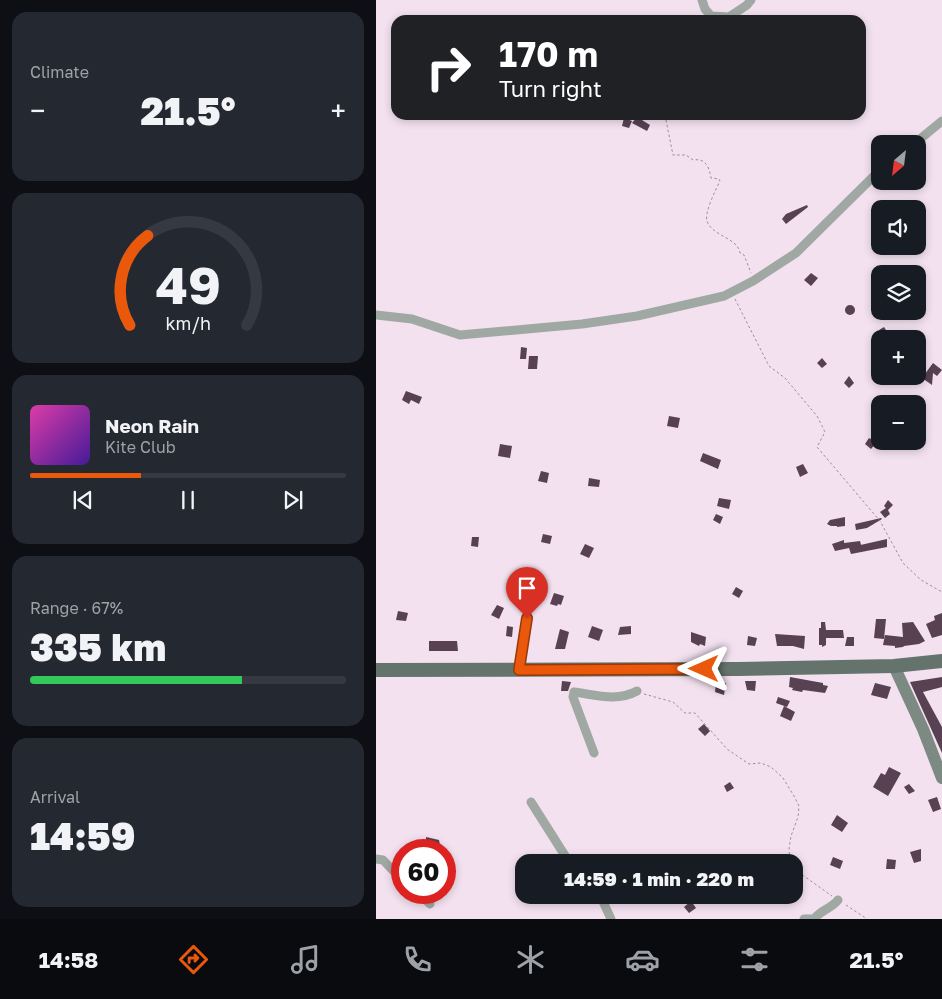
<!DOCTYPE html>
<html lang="en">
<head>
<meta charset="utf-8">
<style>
  :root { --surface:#171b24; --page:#242831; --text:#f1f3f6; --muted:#9ea1a6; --line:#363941; --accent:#ea580c }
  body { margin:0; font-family:"Golos Text",sans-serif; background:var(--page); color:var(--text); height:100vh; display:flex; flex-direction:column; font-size:19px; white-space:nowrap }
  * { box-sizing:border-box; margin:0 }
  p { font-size:16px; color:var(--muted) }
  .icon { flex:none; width:28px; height:28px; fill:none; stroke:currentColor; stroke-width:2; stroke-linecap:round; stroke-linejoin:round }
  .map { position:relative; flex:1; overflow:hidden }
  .sheet { display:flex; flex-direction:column; gap:12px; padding:12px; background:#0d0f14; width:376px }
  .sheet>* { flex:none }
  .top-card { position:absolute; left:15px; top:15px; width:475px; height:105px; border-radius:15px; box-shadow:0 2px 8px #0003; background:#202124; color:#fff; overflow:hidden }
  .needle { width:32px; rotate:208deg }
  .buttons { position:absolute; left:495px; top:135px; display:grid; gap:10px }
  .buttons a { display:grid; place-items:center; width:55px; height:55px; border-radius:10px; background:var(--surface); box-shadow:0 2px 8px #0003; font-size:25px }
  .speed { position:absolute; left:15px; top:839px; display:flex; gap:10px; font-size:25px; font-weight:700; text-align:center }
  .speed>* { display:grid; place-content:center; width:65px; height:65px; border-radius:50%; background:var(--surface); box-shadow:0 2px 8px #0003; line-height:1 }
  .speed .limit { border:8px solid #d22; background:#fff; color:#111 }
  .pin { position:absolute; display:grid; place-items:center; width:42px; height:42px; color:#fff; margin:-51px -21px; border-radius:50% 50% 50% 0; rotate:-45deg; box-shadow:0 0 5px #0007 }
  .pin .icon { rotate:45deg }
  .me { position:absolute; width:55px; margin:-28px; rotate:270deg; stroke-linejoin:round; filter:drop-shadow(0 0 4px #0008) }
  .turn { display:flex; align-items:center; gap:18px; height:105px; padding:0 25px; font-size:22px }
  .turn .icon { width:65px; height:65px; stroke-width:2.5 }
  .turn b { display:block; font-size:35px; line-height:42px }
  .big { font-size:38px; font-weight:800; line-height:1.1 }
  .sheet .tile { flex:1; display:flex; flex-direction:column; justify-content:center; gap:8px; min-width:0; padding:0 18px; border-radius:15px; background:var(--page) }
  .sheet .dial { align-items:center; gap:0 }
  .dial svg { height:130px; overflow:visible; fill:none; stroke:var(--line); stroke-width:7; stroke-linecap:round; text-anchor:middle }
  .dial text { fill:var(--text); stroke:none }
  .song { display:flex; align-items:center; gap:15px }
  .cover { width:60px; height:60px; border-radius:8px; background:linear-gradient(135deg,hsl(320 70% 55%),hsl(260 70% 35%)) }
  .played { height:5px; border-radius:2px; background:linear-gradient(90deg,var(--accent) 35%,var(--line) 35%) }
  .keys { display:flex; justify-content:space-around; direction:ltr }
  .heat { display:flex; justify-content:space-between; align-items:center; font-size:28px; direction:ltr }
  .charge { height:8px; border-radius:4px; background:linear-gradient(90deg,#34c759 67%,var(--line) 0) }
  .trip { position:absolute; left:139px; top:854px; width:288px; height:50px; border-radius:15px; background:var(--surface); box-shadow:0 2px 8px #0003; font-weight:800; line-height:50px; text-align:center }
  .tabs { display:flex; height:80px; justify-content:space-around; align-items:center; background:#090b0e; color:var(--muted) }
  .tabs .icon { width:35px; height:35px }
  .tabs .on { color:var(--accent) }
  .tabs b { font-size:22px; color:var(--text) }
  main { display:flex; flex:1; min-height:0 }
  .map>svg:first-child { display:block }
</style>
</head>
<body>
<main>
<section class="sheet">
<div class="tile"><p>Climate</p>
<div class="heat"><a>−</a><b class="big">21.5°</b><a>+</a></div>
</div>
<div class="tile dial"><svg viewBox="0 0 100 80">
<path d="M14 69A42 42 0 1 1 86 69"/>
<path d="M14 69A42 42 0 0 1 25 14" stroke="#ea580c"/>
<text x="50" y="56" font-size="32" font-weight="700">49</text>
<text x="50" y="72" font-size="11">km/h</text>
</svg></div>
<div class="tile">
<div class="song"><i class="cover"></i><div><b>Neon Rain</b><p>Kite Club</p></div></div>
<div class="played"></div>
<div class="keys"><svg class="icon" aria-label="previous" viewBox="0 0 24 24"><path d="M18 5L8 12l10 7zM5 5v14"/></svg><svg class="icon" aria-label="pause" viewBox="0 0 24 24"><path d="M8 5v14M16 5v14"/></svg><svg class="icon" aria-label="next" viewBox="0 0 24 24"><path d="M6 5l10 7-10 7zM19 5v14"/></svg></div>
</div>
<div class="tile"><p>Range · 67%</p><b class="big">335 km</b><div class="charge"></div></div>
<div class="tile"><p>Arrival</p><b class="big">14:59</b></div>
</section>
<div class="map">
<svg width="566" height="919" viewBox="0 0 566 919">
  <rect width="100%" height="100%" fill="#f3e1ef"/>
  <path fill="#574153" d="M261,117L274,125L271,131L256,123Z
    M248,118L256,121L253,128L246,126Z
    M431,205L432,207L410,224L406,219L410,214Z
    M435,273L442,278L435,286L428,280Z
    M469 310a5 5 0 1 1 10 0a5 5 0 1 1-10 0Z
    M508,327L512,333L508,337L503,330Z
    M145,347L151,348L150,359H144Z
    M153,356H162L161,369H152Z
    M446,358L451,364L446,368L441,363Z
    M557,363L566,370L561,376L557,373L556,385L546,378Z
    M473,376L478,383L473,388L468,383Z
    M30,391L46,397L43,404L35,400L33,404L26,400Z
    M293,416L304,418L302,428L291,426Z
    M493,438L501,442L495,449L489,444Z
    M124,444L136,446L134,458L122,456Z
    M327,453L345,460L342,469L324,461Z
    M427,464L432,473L424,477L420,467Z
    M165,471L173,473L171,483L162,481Z
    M213,478L224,480L223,487L212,486Z
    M343,498L355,500L353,509L341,506Z
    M512,500L517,505L512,510L514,514L509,518L504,512L510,508L508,506Z
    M340,514L347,517L344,524L337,520Z
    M469,517V526L461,527V526H455L451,524L454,520Z
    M505,518L506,519L491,528L480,530L479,524Z
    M167,534L176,536L174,544L165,542Z
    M96,537H103L102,547L95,546Z
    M511,539V547L475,554L473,548L459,551L456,544L468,540V543L484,541L485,545L480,546Z
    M209,544L218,548L213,558L204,554Z
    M360,587L367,591L363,598L356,594Z
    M178,593L188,596L185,605L182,604L181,606L174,604Z
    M121,605L128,608L123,619L115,615Z
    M22,611L32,613L30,621L20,620Z
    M566,613V635L556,638L550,624L559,620L558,616Z
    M500,619H510L508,639L498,638Z
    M445,622H449L450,630H467L468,638H450V645L446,647V645H443V628H445Z
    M537,622L549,641L543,644L528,646L527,647L519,648V646L507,645L509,635L527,637L526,623Z
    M131,626L137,627L136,637L130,636Z
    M216,626L227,630L223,641L212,637Z
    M255,626V634L242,635L244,627Z
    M184,629L193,632L189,649H179Z
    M315,632L330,637L329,646L324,644L323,646L315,642Z
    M399,634L429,636L428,649L417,646H401Z
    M372,636L381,638L379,646L371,645Z
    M471,637H478V646H469Z
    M53,641H81L82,651H53Z
    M414,677L447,683V685L452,686L449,693L427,690L426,692L416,690L417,688L413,687Z
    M566,677V687L547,692L566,727V753L534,682Z
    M186,681L195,682L192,691H185Z
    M369,681H380L379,691L371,690Z
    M340,683H350L348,695L339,692Z
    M499,683L515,687L511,699L495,695Z
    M402,697L414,701L411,707L400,703Z
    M408,706L419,712L415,721L404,716Z
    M328,724L334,731L329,736L322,729Z
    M513,767L525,773L512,796L497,787L505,773L509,775Z
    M354,782L358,788L351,792L348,786Z
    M533,784L539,791L533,794L528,787Z
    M561,797L565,809L557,812L552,800Z
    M461,815L472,823L466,832L455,825Z
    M50,837L63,840L64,845H59L57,849L50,848Z
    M545,849V861L538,863L534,852Z
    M457,857L467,861L464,869L454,865Z
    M511,859L520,860L519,869H510Z
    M315,901L320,908L313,913L308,907Z"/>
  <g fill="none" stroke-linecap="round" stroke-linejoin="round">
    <path stroke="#9b8e98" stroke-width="1" stroke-dasharray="2.5 2.5" stroke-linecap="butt" d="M289,115L297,155H310L317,160C330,158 333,167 335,178L343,179L344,181C340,189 328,213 331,221C336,236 362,238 364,253L368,255L375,273
      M359,299L393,366L409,378L441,416L449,432L441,447L504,521L527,563L545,580L566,592
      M268,694L297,702L309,713H319L351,749L373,764L385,763L395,767L407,778L418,796L423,806L422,817L415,836L413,849L414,862
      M418,869L456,896
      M470,905L491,919"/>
    <path stroke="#a0a8a4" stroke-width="9" d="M326,0L329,9L335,16L353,17L371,5L375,0
      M538,144L566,121
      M0,315L36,319L84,335L206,324L261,316L348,296L377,281L420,253L504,170
      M143,670L151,618
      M218,753L197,697L198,692C220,695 241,702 261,691
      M155,802L193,862
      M0,859L7,860L26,880
      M41,892L54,904
      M224,895L235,919
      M428,919H438C446,909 455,909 462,900"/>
    <path stroke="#7d8a84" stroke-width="12" d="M518,666L547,729L566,778"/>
    <path stroke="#64746c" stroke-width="14" d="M0,670L363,669L518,666L566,661"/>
  </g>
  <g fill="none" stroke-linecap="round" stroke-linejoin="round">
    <g stroke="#983908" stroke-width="12">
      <path id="route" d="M151,618L143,670L328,669"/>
    </g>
    <use href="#route" stroke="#ea580c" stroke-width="9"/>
  </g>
</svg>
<div class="buttons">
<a><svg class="needle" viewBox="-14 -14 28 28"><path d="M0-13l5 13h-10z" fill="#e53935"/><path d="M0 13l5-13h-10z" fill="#9ea1a6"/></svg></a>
<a><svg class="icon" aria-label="sound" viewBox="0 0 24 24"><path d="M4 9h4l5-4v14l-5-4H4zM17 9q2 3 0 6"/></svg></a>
<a><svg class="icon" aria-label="layers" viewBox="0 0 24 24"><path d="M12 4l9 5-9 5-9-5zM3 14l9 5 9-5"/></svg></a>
<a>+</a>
<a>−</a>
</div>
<div class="speed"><div class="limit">60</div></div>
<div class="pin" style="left:151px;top:618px;background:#d93025"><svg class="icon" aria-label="arrive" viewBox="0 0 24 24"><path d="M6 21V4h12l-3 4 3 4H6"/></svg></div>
<svg class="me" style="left:328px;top:669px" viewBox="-20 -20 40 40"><path d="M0-17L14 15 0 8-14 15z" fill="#ea580c" stroke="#fff" stroke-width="4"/></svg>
<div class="trip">14:59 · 1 min · 220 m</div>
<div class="top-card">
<div class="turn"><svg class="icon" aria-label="right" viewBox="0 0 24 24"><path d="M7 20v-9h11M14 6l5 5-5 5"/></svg><div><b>170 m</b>Turn right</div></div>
</div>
</div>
</main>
<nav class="tabs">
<b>14:58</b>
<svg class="icon on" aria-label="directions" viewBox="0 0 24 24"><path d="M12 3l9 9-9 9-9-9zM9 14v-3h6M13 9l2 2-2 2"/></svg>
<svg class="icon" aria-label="music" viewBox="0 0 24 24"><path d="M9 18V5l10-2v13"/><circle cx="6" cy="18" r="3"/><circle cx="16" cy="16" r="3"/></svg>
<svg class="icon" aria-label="phone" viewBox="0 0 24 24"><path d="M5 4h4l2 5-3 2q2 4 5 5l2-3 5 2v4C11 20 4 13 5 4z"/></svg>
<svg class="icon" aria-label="climate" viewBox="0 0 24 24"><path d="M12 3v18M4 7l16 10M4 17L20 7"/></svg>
<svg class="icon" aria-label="car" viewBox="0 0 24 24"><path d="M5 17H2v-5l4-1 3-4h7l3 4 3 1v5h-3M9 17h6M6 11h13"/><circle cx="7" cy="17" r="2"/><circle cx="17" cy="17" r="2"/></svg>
<svg class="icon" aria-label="filters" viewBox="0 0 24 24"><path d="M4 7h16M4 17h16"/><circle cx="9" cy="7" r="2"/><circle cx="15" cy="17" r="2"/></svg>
<b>21.5°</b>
</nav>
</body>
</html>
